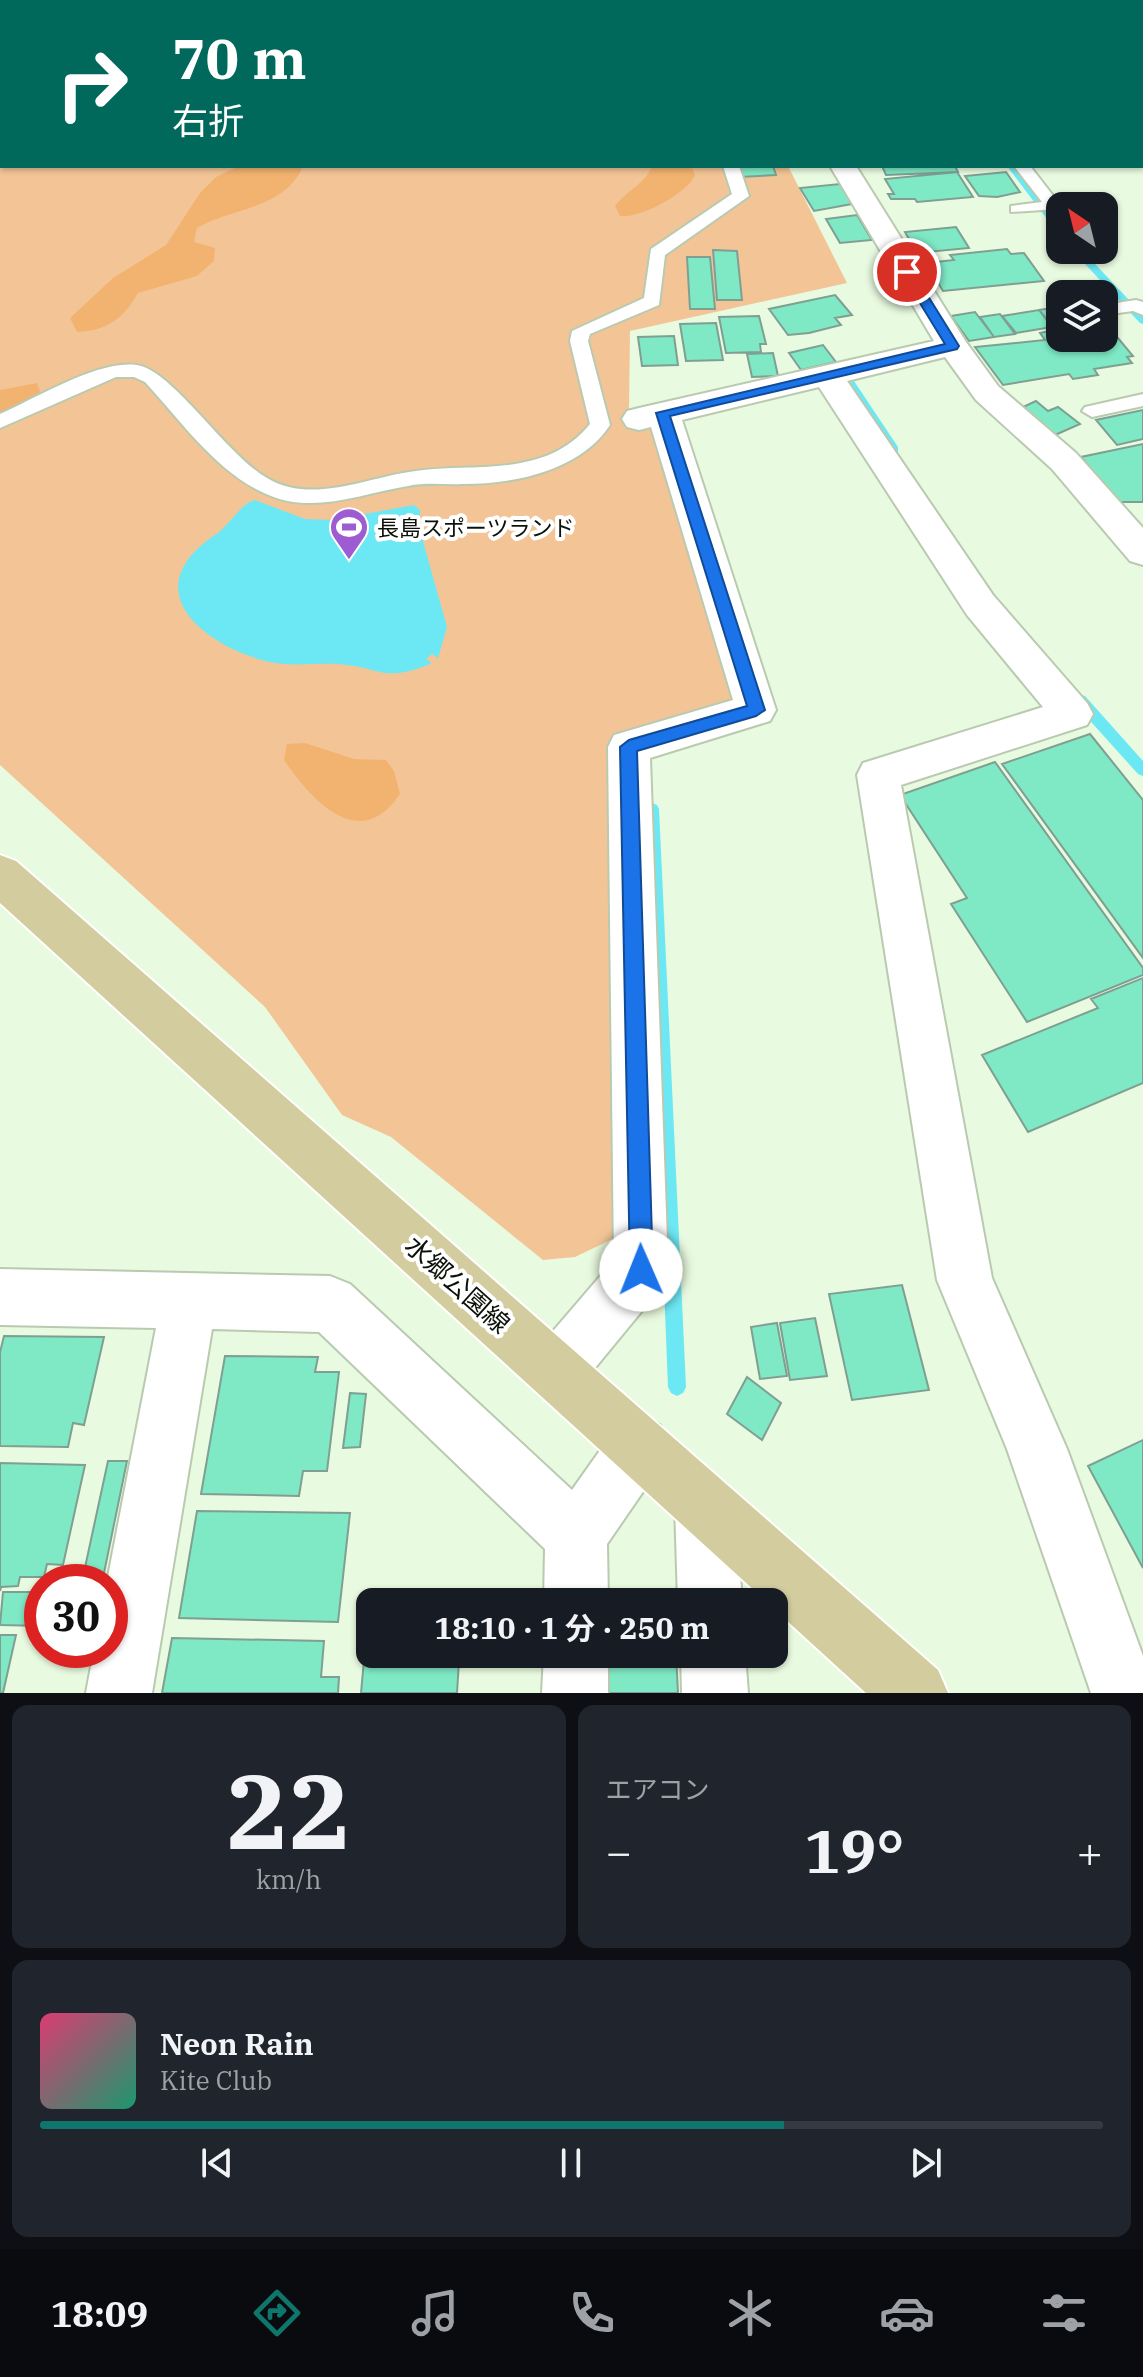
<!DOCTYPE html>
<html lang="ja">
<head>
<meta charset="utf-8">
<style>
  :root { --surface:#171b24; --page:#20242c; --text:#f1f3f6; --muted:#9ea1a6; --line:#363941; --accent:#0f766e }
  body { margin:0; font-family:"IBM Plex Serif","Noto Sans JP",serif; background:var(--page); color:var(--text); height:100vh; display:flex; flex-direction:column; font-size:30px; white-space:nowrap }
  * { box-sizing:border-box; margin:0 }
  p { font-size:26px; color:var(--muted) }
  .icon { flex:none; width:44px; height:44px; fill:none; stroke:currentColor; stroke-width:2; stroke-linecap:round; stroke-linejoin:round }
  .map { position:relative; height:1693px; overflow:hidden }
  .details { display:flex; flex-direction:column; gap:12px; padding:12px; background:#0d0f14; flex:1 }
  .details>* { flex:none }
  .guide { position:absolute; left:0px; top:0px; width:1144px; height:168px; box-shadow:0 2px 6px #0004; background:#00695c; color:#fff; overflow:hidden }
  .needle { width:52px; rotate:325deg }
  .tools { position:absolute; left:1046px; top:192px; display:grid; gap:16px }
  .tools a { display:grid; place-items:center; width:72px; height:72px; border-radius:16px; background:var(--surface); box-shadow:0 2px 6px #0004; font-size:40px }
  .speed { position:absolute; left:24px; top:1564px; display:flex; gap:16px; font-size:40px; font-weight:700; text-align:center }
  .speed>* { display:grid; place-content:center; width:104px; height:104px; border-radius:50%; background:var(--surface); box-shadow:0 2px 6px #0004; line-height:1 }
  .speed .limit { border:12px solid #d22; background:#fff; color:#111 }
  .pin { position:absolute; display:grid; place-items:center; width:68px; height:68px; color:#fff; margin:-34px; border:4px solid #fff; border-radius:50%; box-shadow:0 2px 8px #0007 }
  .me { position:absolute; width:88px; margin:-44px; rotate:359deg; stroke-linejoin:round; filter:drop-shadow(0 0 6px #0008) }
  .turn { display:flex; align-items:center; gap:28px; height:168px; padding:0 40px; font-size:36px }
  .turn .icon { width:104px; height:104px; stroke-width:2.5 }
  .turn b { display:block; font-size:56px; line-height:68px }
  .big { font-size:60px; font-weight:700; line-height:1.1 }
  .details .widget { flex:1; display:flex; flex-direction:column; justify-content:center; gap:12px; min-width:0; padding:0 28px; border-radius:16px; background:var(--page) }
  .details .dial { align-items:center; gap:0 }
  .dial b { font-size:104px; line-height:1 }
  .song { display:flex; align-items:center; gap:24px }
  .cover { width:96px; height:96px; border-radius:12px; background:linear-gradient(135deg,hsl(340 70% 55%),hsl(160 70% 35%)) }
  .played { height:8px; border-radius:4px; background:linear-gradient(90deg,var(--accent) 70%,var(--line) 70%) }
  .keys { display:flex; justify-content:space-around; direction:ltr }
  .heat { display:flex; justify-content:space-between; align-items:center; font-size:44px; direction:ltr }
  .details .tiles { flex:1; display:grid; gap:12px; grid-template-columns:1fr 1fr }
  .widget:last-child { grid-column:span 2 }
  .trip { position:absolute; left:356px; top:1588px; width:432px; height:80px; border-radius:16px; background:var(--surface); box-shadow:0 2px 6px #0004; font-weight:700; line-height:80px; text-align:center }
  .menu { display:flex; height:128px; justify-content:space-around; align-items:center; background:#090b0e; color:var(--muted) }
  .menu .icon { width:56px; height:56px }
  .menu .on { color:var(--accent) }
  .menu b { font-size:36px; color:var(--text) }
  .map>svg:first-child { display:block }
</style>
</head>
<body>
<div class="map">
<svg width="1143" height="1693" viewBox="0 0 1143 1693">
  <rect width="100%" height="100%" fill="#e8fadf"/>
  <path fill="#f3c596" d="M0,0L752,2H2V166H788L847,283L630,331L629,410L639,430L656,427L737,691L732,705L615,740L623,1234L575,1257L543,1260L391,1137L342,1115L265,1007L0,765Z"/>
  <path fill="#f2b370" d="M239,166H298L302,169C281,210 233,207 197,228L194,242L215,248L214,261L197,276L138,293C124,318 107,331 77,332L70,318L113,278L166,245L200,193L216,177Z
    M652,166H691L695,175C687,194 639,219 620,216L615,206C627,190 644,185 652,166Z
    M37,383L40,391L36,403L0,417V390Z
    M305,743L354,759L386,760L394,771L400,794C360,854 312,801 284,760L287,744Z"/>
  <path fill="#6ce8f4" d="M255,500L305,519L332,520L414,505L420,510L419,527L447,627L438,658L432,654L426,659L432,663C383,684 382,667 337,664C313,663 289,667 265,661C199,643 136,588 215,535C229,526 242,502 255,500Z"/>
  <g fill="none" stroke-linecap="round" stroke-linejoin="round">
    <path fill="#6ce8f4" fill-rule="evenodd" d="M878,0H886L888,2H880Z
      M969,0H977L967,2Z
      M1007,166H1015L1060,224V233L1057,232Z
      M1072,250H1082L1143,315V324L1140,323Z
      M848,377L852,378L898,447V453H890L843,380Z
      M1080,695L1085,696L1143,761V776L1138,774L1075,704L1074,700Z
      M652,803L657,805L659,809L686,1387L683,1393L677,1396L671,1393L668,1387L645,809L647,805Z"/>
  </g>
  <path fill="#7fe9c5" stroke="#7f9f93" stroke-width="2" d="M692,0L693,2H591L642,0Z
    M739,166H773L776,175L739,177L735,168Z
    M882,166H955L958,172L886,175Z
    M957,172L973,197L917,202L915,199H891L888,194H894L885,179Z
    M1006,172L1020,192L997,197L979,196L965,176Z
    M840,184L852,204L814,211L800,188Z
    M857,215L872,240L840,243L826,219Z
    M956,227L969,248L917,253L905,232Z
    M1007,249L1011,254L1024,253L1044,281L943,291L926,263L954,260L950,255Z
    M713,250L737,251L742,300H717Z
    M687,257H710L715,309H690Z
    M835,295L852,315L835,318L841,325L809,333L788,335L769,309Z
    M1059,307L1060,326L1053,327L1039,310Z
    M1039,310L1052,327L1016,333L1002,316Z
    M975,312L994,337L969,341L951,316Z
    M1000,314L1015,334L994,337L980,317Z
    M759,316L766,344H760L761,352L726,353L719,317Z
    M716,323L723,360L686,361L680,324Z
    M1060,329V338H1118L1133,356L1127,357L1132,363L1094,369L1098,375L1073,379L1069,374L1003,385L975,347L1045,340L1040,333Z
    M674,336L678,365L642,366L638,337Z
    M823,345L836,362L801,370L789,353Z
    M773,353L778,376L752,377L747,354Z
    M1036,401L1048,411L1058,407L1080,424L1055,435L1021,408Z
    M1143,410V439L1117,445L1096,420Z
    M1143,444V502H1119L1081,457Z
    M1090,734L1143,800V958L1002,764Z
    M995,762L1143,968V975L1027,1022L951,904L967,898L900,795Z
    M1143,978V1083L1028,1132L982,1055L1098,1008L1091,999Z
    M902,1285L929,1390L852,1400L829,1294Z
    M815,1318L827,1376L790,1380L780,1323Z
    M777,1323L787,1376L760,1379L751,1327Z
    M4,1336L104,1337L84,1425L73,1423L68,1447L0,1446V1352Z
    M225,1356L318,1357L315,1372H339L327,1471H303L299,1496L201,1494Z
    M747,1377L781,1403L762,1440L727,1414Z
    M350,1393L366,1394L360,1447L343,1448Z
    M1143,1440V1568L1088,1466Z
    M108,1461H127L104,1573L84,1572Z
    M0,1463L85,1465L63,1565L47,1564L44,1577H20L18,1586L1,1587L0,1591Z
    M197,1511L350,1513L338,1622L179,1618Z
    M3,1592H42V1626L0,1625Z
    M0,1635H16L3,1693H0Z
    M172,1638L324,1641L321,1677H339L338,1693H162Z
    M608,1654H676L678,1693H609Z
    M364,1660L459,1661L457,1693H361Z"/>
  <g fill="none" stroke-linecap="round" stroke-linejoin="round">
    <g stroke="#b9cab0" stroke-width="4">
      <path id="lane" d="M406,0H420V2H406Z
        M723,166H739L749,196L665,255L659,305L590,334L588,341L610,425C580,471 514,484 463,484C444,485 427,482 408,486C364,493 315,514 271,496C219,476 182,422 145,382L134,377H116L0,428V414C35,399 104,356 141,366C176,376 227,455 267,478C310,504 364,479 409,472C470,461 544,481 590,424L570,341L572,331L644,298L651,249L732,194Z
        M1014,166H1030L1061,206L1059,209L1011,212V206L1042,202Z
        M1060,299V309L1053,308V300Z
        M1136,300L1143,302V315L1133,311L1104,315V305Z
        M1143,394V406L1092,417L1082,411L1085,407Z"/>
    </g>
    <g stroke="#b9cab0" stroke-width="4">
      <path id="street" d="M755,0H778L779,2H756Z
        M885,0H907L908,2H886Z
        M1142,80H1143V94H1142Z
        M830,166H856L966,342L998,386L1076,453L1143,528V565L1130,561L1052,469L976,400L945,357L847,381L993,595L1087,703L1093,714L1087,725L901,785L992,1278L1067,1449L1143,1656V1693H1091L1007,1449L937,1280L857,775L863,763L1043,707L967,615L819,387L682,420L776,710L770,721L650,758L668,1270L660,1289L576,1391L556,1400L536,1391L527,1371L536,1351L614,1260L608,747L614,735L733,700L651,427L639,430L627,427L622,419L627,411L639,408L934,341Z
        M0,1269L330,1276L350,1284L572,1490L618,1425L639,1416L660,1425L669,1446L660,1467L607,1544L608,1602H544L545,1549L319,1332L212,1329L152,1693H86L94,1650H110L107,1582L156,1328L0,1325Z
        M705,1475L726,1484L735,1505L742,1602H678L675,1505L684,1484Z
        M544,1654H608V1693H542Z
        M681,1654H745L748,1693H682Z"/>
    </g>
    <g stroke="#fff" stroke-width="4">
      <path id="primary" d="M0,855L16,861L938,1670L948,1693H866L774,1609V1602H767L0,903Z"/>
    </g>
    <use href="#lane" fill="#fff" fill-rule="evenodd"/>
    <use href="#street" fill="#fff" fill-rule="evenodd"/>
    <use href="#primary" fill="#d3cc9f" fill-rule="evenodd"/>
  </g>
  <path fill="#1a73e8" stroke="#114b97" stroke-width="2" d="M907,268L913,272L959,346L957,349L670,416L765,710L756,716L637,751L653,1270L649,1278L641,1281L633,1278L630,1270L620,747L629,740L747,706L656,413L945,344L901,272Z"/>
  <defs>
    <g id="stadium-pin" transform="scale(2)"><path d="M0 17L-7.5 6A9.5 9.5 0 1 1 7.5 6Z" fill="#9d5cd2" stroke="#fff"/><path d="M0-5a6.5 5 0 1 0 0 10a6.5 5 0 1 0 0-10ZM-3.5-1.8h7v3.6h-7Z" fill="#fff"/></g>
  </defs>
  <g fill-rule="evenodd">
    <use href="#stadium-pin" x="349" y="527"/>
  </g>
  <g text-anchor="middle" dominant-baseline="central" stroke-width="8" stroke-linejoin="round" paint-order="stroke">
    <g font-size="22" fill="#0c1209" stroke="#fff" text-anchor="start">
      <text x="377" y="527">長島スポーツランド</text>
    </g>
    <g font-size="26" fill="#0c1209" stroke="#fff">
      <text transform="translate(458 1284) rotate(42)">水郷公園線</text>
    </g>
  </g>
</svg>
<div class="tools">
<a><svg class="needle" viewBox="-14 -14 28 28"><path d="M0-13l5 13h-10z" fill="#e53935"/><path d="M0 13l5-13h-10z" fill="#9ea1a6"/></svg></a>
<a><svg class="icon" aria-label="layers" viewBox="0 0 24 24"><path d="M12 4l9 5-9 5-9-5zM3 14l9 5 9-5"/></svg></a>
</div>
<div class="speed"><div class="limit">30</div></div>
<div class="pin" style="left:907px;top:272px;background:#d93025"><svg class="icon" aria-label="arrive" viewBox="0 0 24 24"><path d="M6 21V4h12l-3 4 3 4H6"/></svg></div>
<svg class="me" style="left:641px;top:1270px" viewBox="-20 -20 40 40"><circle r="19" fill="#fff"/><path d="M0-13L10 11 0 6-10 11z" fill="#1a73e8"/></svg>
<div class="trip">18:10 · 1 分 · 250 m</div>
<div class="guide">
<div class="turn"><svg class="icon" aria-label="right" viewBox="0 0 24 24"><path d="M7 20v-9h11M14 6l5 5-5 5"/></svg><div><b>70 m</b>右折</div></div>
</div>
</div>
<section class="details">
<div class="tiles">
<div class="widget dial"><b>22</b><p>km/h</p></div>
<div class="widget"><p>エアコン</p>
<div class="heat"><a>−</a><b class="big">19°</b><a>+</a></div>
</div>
<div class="widget">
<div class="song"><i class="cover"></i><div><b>Neon Rain</b><p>Kite Club</p></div></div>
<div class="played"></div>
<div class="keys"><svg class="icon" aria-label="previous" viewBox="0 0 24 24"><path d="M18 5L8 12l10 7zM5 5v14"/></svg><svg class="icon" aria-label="pause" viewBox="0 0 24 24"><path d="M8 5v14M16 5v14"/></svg><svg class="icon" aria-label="next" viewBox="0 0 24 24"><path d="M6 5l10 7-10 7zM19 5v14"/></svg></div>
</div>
</div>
</section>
<nav class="menu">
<b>18:09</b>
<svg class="icon on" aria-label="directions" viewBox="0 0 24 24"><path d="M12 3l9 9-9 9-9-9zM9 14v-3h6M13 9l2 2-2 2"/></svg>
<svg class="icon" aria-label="music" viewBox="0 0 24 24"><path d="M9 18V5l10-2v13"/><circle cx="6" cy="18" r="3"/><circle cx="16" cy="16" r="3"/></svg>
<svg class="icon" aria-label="phone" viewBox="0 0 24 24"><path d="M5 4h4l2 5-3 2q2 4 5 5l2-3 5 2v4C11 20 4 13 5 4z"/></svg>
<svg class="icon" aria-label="climate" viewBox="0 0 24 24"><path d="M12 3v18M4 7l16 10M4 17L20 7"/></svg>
<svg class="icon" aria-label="car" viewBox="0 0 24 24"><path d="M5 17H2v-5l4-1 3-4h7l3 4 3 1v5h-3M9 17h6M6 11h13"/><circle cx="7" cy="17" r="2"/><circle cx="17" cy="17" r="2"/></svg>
<svg class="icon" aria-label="filters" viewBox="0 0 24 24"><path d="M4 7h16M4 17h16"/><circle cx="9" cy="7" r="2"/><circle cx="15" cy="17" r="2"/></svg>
</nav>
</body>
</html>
